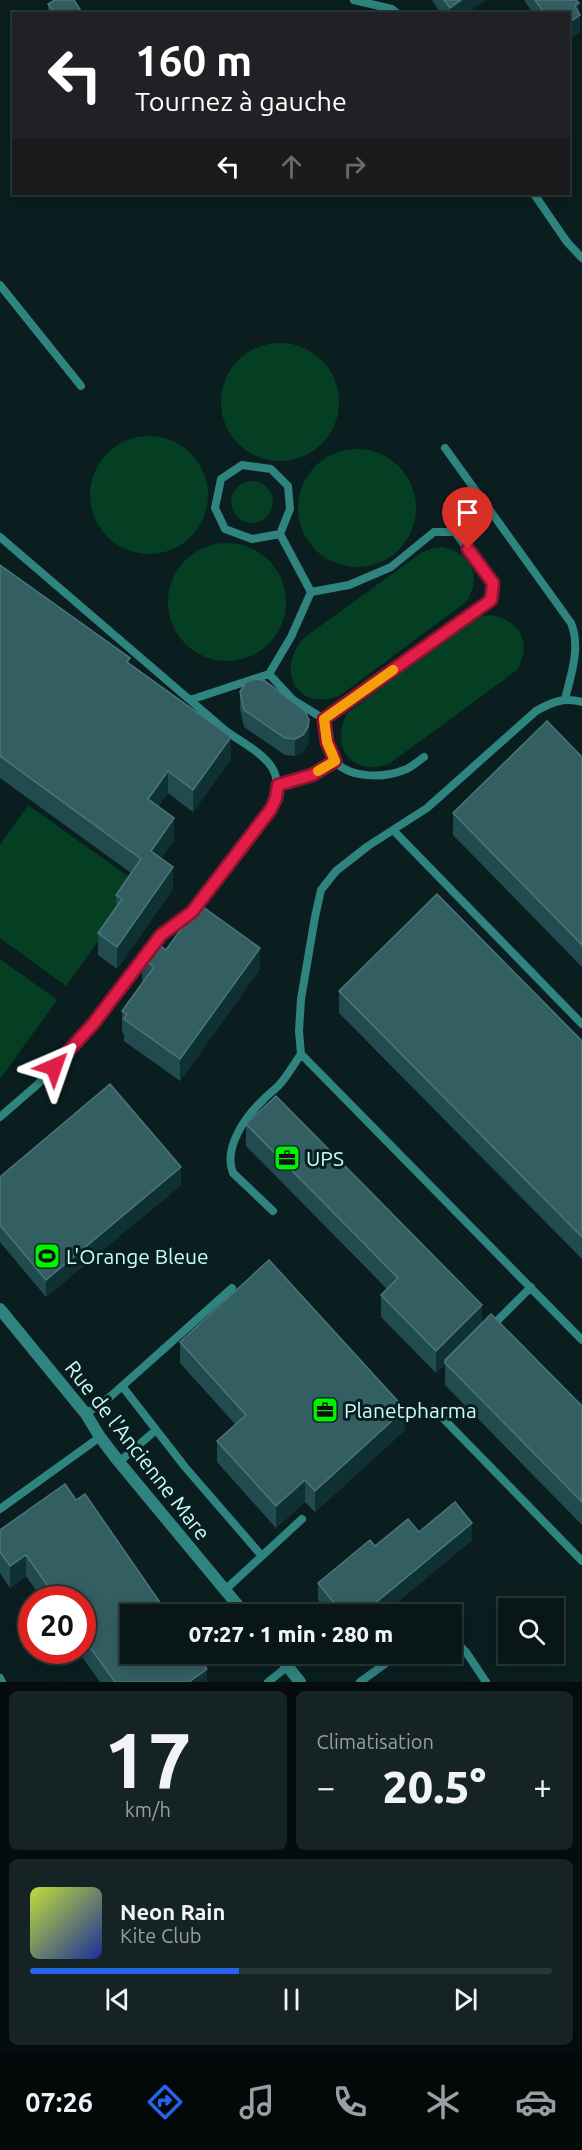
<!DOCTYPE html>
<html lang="fr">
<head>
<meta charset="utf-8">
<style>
  :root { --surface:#081617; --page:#162324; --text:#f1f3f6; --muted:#989fa1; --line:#293536; --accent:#2563eb }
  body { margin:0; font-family:Ubuntu,sans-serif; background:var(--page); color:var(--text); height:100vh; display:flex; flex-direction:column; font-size:22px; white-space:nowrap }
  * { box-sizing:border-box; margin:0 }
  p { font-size:20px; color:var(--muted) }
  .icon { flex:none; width:33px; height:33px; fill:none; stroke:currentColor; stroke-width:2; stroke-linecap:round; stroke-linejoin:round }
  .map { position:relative; height:1682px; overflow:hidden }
  .drawer { display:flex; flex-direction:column; gap:9px; padding:9px; background:#040c0d; flex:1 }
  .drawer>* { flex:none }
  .top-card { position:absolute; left:12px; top:12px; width:558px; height:183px; border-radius:0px; box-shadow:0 3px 15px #0003,0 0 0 2px var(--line); background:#202124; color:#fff; overflow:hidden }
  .fabs { position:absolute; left:498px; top:1598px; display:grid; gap:12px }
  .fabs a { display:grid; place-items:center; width:66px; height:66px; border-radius:0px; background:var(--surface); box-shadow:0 3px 15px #0003,0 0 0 2px var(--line); font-size:30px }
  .speed { position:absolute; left:18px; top:1586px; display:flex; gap:12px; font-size:30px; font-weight:700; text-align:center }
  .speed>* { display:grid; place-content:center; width:78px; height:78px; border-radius:50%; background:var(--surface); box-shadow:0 3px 15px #0003,0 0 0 2px var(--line); line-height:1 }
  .speed .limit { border:9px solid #d22; background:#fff; color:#111 }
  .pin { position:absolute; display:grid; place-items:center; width:51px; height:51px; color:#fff; margin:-62px -26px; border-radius:50% 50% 50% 0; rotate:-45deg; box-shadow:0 0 6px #0007 }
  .pin .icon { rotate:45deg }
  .me { position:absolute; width:66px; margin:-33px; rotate:43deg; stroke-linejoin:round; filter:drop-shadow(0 0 4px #0008) }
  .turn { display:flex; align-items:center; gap:21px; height:126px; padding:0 24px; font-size:27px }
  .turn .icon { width:78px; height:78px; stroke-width:2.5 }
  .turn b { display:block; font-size:42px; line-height:51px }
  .lanes { display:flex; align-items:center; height:57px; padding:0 24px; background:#0003; justify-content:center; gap:30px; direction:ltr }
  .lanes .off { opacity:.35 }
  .big { font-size:45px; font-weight:800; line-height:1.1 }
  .drawer .card { flex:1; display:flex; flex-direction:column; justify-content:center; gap:9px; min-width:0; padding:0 21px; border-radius:9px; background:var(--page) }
  .drawer .dial { align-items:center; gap:0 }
  .dial b { font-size:78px; line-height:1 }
  .song { display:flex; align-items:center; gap:18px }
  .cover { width:72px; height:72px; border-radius:9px; background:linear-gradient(135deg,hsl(70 70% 55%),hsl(230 70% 35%)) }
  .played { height:6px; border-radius:3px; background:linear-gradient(90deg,var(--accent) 40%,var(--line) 40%) }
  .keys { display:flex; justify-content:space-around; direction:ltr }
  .heat { display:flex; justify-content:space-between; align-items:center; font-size:33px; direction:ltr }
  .drawer .tiles { flex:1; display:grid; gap:9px; grid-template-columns:1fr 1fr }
  .card:last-child { grid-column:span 2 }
  .trip { position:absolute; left:120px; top:1604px; width:342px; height:60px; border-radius:0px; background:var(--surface); box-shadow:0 3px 15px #0003,0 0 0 2px var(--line); font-weight:800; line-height:60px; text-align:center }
  .menu { display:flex; height:96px; justify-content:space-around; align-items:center; background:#030909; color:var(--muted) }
  .menu .icon { width:42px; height:42px }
  .menu .active { color:var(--accent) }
  .menu b { font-size:27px; color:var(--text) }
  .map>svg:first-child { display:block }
</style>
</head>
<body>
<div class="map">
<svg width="582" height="1682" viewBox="0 0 582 1682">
  <rect width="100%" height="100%" fill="#0a1e1f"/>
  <path fill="#043f24" d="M221 402a59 59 0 1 1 118 0a59 59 0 1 1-118 0Z
    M90 495a59 59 0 1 1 118 0a59 59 0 1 1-118 0Z
    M298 508a59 59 0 1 1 118 0a59 59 0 1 1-118 0Z
    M231 502a21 21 0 1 1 42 0a21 21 0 1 1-42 0Z
    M168 602a59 59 0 1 1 118 0a59 59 0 1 1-118 0Z
    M443,547C472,555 482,574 467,601L339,696C295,712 275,667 305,637L421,553L433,548Z
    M493,615C521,623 532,642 517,670L389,764C351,777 330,747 347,713L471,621L482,616Z
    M28,805L139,884L66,986L0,938V845Z
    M0,959L57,1000L0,1079Z"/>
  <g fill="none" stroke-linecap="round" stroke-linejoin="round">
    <path stroke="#30847f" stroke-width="8" d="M354,0L392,9L398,14
      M534,194L567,242L582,258
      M0,285L81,386
      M445,448L571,623C581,647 571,675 565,699
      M0,537L226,731C257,753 291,765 271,809L192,912L161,935L93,1024L38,1084L0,1117
      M269,674L293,700L324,719L491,600L493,583L455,532H434L391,567L349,585L311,592
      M190,700L269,674L291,637L311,592L280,534L290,509L288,486L271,469L242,465L221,479L215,508L225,529L252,539L280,534
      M324,719C326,732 326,748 334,760C348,779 385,778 404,770C411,768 418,761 424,757
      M278,785L312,775L335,761
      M393,830L582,1024
      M301,1054L582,1340
      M273,1211L233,1173C223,1148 245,1117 263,1100C268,1094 275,1090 280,1084C288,1075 294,1064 301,1054L299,1031L301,999L315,917L321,890L336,871L368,846L427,808L536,711C552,702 564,697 582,702
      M491,1327L531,1287
      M122,1386L185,1467L262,1556
      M433,1408L582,1561
      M86,1414L111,1396L232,1288
      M119,1462L156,1430
      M0,1509L100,1437
      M225,1590L302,1519
      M452,1638L466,1652L486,1682
      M0,1678L2,1682
      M268,1682L288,1666
      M360,1682L400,1653"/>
    <path stroke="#30847f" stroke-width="12" d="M0,1309L86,1414L100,1437L119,1462L245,1614
      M277,1653L300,1682"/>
  </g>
  <path fill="#214b4f" d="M432,0H485L466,14H441Z
    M524,0H576L579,12L580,32L568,40V14H533Z
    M48,4L83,14H48Z
    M0,565L130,664L231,759L193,812L168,793L158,807L174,840L161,858L173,889L117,969L98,955V933L116,908V895L131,873L0,778Z
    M240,692L309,737L308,744L303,752L295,756L285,755L244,727L240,709Z
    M582,757V967L453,835V813Z
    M166,950L260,969L180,1081L124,1041V1034L122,1032V1011L144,981L142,980V958Z
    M339,991L582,1041V1259L339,1013Z
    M246,1124L582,1406V1525L445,1385V1365L436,1373L381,1317V1295L387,1289L246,1146Z
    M0,1177L181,1185L46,1297L0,1242Z
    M180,1342L405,1430L315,1512L305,1502L276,1528L217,1462V1441L235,1424L180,1363Z
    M0,1530L207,1682H100L77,1650H82V1599H42L26,1576L10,1588L0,1573Z
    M419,1532L472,1540L383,1614H329L318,1600V1583L375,1546Z"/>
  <path fill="#103134" d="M461,0H485L466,14H450V8Z
    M579,3V16L580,15V32L568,40V23L575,6Z
    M309,720V737L308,744L303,752L295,756V739Z
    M231,737V759L193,812V790Z
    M168,771V793L148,821V799Z
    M174,818V840L151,873V851Z
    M173,867V889L117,969V947Z
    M260,948V969L180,1081V1059Z
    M181,1167V1185L46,1297V1280Z
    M482,1305V1327L445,1360V1365L436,1373V1351Z
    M405,1409V1430L315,1512V1491Z
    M305,1480V1502L276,1528V1506Z
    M472,1523V1540L383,1614H362Z
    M26,1555V1576L10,1588V1566Z
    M207,1669V1682H189Z"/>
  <path fill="#335e62" stroke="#4a777b" stroke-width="1.5" d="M55,0H74L83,14H55L48,4Z
    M444,0H461L450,8Z
    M535,0H576L579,3L575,6L580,15L568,23V14H545Z
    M0,565L130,658L127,662L231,737L193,790L168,771L148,799L174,818L151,851L173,867L117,947L98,933L122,899L116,895L141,859L0,756Z
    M256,679L265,681L305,711L309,720L308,727L303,735L295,739L285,738L244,710L240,692L246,682Z
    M547,721L582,757V945L453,813Z
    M437,894L582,1041V1237L339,991Z
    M199,904L260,948L180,1059L124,1019L127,1014L122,1011L154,967L142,958L154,941L166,950Z
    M110,1084L181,1167L46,1280L0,1225V1177Z
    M276,1096L482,1305L436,1351L381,1295L398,1278L246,1124Z
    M269,1260L405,1409L315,1491L305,1480L276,1506L217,1441L246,1415L180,1342Z
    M491,1314L582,1406V1502L445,1363V1360Z
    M65,1484L76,1500L85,1494L168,1614H130V1653H196L207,1669L189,1682H115L82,1636V1599H57L26,1555L10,1566L0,1552V1530Z
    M455,1502L472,1523L362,1614H343L318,1583L370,1540L375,1546L408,1519L419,1532Z"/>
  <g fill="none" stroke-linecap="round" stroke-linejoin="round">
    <g stroke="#92132f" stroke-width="15">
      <path id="route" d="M54,1067L93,1024L161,935L192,912L271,809L276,798L278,785L312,775L335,761L327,742L324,719L491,600L493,583L468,549"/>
    </g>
    <use href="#route" stroke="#e11d48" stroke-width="10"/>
    <path stroke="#f59e0b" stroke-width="10" d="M318,771L335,761L327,742L324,719L393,670"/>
  </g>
  <defs>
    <g id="office-square" transform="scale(1.35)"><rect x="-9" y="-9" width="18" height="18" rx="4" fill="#00f301" stroke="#0a1e1f"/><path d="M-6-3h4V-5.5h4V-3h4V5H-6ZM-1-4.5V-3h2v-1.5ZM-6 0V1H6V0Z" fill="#111"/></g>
    <g id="stadium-square" transform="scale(1.35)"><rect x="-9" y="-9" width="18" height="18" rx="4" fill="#00f301" stroke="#0a1e1f"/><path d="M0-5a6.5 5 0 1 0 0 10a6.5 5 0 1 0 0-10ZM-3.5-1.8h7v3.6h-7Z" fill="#111"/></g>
  </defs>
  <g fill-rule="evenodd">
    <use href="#office-square" x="287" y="1158"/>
    <use href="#stadium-square" x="47" y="1256"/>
    <use href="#office-square" x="325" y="1410"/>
  </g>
  <g text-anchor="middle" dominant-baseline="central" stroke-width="6" stroke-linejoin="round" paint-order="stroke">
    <g font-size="21" fill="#c8feff" stroke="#0a1e1f" text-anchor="start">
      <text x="306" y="1158">UPS</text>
      <text x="66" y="1256">L'Orange Bleue</text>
      <text x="344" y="1410">Planetpharma</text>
    </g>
    <g font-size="21" fill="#c8feff" stroke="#0a1e1f">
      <text transform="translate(138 1450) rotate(52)">Rue de l'Ancienne Mare</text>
    </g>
  </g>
</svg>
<div class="fabs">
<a><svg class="icon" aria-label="search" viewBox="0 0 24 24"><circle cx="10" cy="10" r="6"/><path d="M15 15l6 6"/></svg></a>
</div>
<div class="speed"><div class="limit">20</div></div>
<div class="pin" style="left:468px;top:549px;background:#d93025"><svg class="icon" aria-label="arrive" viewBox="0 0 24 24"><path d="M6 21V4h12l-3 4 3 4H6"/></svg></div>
<svg class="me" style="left:54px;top:1067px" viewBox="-20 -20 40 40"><path d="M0-17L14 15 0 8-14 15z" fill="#e11d48" stroke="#fff" stroke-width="4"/></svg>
<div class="trip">07:27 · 1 min · 280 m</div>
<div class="top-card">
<div class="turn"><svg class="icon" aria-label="left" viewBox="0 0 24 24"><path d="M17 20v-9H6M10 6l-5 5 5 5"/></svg><div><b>160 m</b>Tournez à gauche</div></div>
<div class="lanes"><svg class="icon" aria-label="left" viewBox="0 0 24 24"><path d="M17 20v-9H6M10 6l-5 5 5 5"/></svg><svg class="icon off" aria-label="ahead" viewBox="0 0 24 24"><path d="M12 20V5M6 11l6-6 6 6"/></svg><svg class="icon off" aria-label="right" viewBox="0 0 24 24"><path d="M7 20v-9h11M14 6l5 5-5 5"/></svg></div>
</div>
</div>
<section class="drawer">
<div class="tiles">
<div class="card dial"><b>17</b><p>km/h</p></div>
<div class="card"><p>Climatisation</p>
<div class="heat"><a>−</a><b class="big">20.5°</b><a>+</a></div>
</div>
<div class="card">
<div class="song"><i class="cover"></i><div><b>Neon Rain</b><p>Kite Club</p></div></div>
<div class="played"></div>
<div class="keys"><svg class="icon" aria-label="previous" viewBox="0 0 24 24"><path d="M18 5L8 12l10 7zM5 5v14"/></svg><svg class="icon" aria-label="pause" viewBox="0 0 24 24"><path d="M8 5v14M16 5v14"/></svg><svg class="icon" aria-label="next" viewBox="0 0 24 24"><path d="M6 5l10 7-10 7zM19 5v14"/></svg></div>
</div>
</div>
</section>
<nav class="menu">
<b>07:26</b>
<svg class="icon active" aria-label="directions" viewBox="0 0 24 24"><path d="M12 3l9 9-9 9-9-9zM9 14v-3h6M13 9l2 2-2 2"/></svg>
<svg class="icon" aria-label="music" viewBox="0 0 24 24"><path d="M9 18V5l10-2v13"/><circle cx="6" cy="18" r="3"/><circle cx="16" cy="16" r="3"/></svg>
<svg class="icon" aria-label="phone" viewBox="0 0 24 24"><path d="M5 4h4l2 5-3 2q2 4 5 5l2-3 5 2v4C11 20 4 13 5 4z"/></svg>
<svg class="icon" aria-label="climate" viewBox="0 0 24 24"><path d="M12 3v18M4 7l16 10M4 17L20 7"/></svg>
<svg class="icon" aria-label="car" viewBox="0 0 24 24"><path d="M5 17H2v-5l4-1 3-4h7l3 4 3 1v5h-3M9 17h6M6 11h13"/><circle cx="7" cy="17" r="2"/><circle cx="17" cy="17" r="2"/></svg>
</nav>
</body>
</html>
